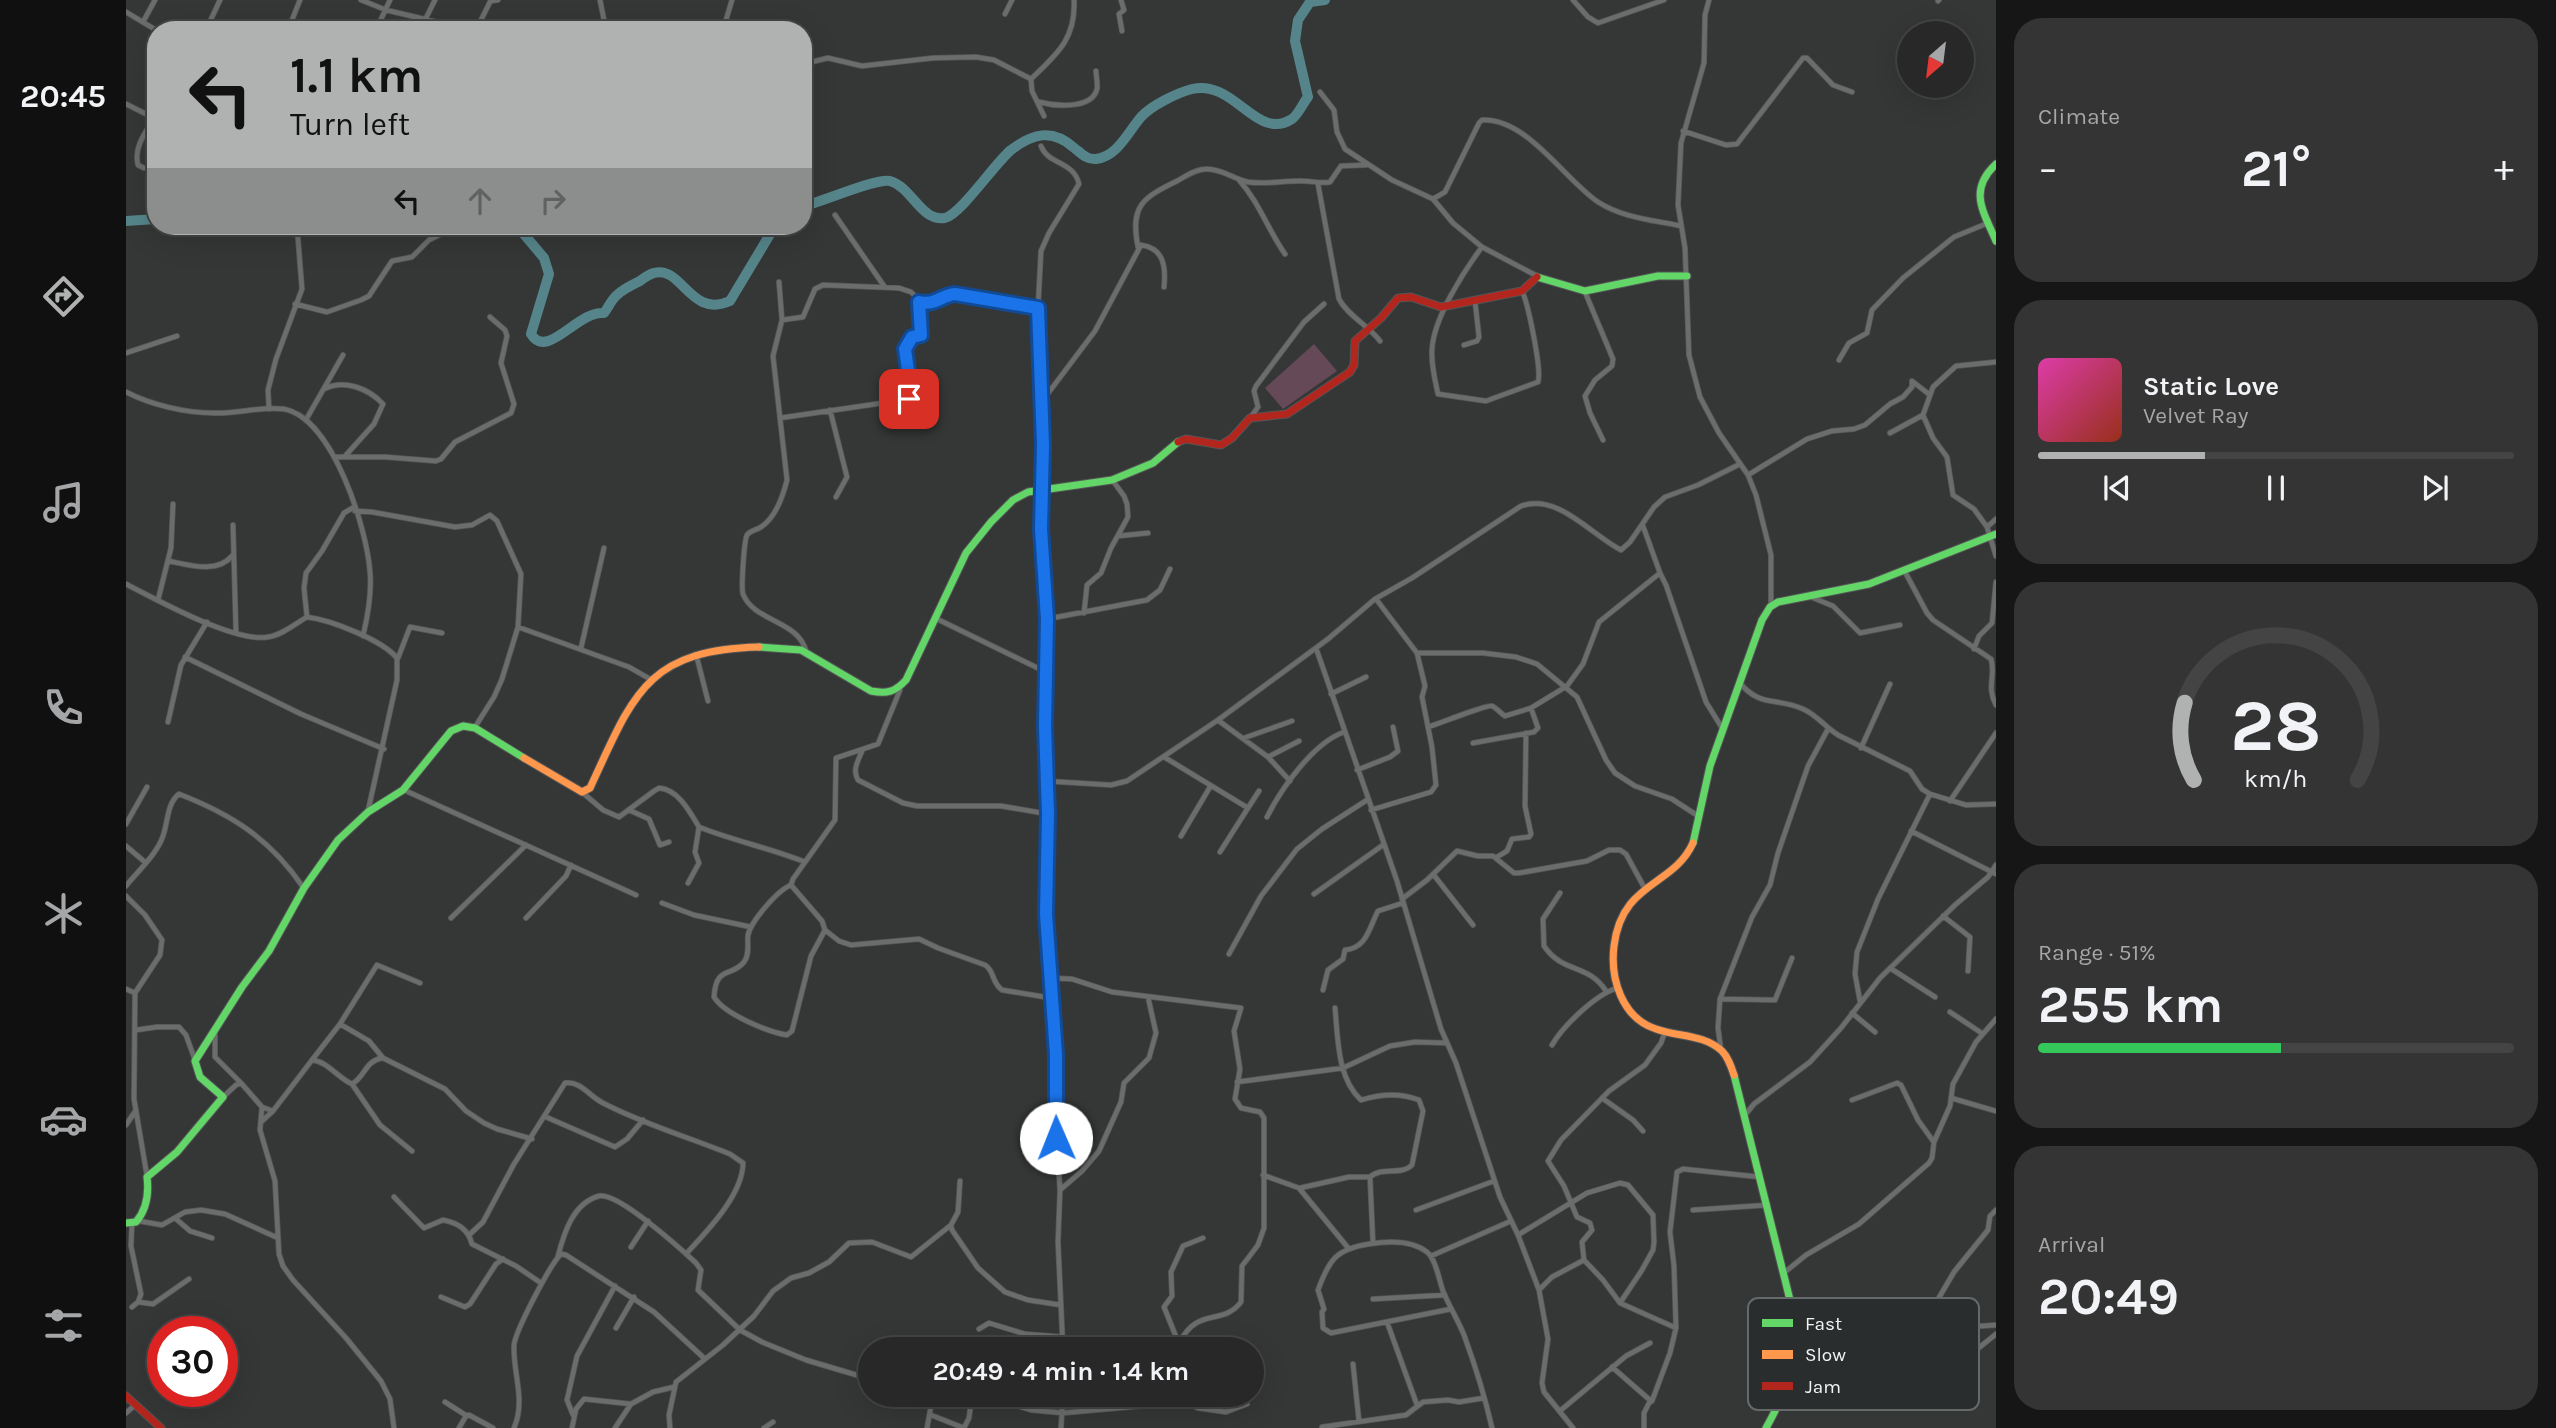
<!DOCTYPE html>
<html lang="en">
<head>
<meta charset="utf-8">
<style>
  :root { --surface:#282828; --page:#343434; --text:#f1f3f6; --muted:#a5a6a8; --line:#444445; --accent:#b0b2b2 }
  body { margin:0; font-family:Karla,sans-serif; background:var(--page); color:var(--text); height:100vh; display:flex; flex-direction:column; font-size:26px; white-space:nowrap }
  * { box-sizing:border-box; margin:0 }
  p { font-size:23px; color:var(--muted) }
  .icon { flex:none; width:38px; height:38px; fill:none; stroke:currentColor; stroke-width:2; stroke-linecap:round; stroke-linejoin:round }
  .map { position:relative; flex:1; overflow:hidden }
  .details { display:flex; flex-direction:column; gap:18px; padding:18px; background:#161616; width:560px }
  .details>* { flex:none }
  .guide { position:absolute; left:21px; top:21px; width:665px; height:214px; border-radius:28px; box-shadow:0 7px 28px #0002,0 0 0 2px var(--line); background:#b0b2b2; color:#111; overflow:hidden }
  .needle { width:46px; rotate:208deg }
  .controls { position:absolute; left:1771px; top:21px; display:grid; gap:14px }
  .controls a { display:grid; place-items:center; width:77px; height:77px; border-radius:50%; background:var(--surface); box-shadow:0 7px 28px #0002,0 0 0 2px var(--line); font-size:35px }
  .speed { position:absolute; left:21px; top:1316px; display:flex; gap:14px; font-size:35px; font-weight:700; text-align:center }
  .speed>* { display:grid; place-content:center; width:91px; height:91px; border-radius:50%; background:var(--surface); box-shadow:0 7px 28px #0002,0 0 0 2px var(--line); line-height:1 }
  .speed .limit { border:10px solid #d22; background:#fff; color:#111 }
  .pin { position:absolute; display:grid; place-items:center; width:60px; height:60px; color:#fff; margin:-30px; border-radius:14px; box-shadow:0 4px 10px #0006 }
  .me { position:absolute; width:77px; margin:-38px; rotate:359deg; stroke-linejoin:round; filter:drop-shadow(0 0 5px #0008) }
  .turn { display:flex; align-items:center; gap:24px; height:147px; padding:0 28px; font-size:32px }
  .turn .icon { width:91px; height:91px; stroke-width:2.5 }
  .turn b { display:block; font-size:49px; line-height:60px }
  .lanes { display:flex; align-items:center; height:66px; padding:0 28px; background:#0003; justify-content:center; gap:35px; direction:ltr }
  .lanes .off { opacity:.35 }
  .big { font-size:52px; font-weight:700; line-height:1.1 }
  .details .card { flex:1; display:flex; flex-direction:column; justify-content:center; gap:10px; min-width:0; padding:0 24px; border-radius:28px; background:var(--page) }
  .details .dial { align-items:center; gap:0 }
  .dial svg { height:182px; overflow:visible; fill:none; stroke:var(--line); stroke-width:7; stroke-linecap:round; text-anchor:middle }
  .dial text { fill:var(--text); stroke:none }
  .song { display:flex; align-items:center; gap:21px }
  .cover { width:84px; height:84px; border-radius:10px; background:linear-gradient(135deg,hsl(320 70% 55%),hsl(10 70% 35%)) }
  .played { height:7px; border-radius:4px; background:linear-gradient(90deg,var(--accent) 35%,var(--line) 35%) }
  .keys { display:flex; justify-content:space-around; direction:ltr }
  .heat { display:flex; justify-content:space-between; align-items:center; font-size:38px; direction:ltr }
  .charge { height:10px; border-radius:5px; background:linear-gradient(90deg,#34c759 51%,var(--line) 0) }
  .trip { position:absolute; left:732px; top:1337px; width:406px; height:70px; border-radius:35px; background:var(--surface); box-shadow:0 7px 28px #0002,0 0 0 2px var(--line); font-weight:700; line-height:70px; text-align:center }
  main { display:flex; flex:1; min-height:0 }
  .menu { display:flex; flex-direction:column; width:126px; justify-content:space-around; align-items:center; background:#101010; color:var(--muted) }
  .menu .icon { width:49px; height:49px }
  .menu .active { color:var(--accent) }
  .menu b { font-size:32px; color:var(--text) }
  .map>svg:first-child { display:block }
</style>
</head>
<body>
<main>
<nav class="menu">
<b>20:45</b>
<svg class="icon active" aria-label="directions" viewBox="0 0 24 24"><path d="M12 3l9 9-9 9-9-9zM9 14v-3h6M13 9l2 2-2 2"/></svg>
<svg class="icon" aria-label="music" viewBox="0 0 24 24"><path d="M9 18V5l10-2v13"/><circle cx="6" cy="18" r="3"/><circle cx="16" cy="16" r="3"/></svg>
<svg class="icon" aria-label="phone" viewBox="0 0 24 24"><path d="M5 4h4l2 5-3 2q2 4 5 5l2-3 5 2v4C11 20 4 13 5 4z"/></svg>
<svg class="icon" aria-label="climate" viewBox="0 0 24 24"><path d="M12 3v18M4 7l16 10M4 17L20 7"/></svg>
<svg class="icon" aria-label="car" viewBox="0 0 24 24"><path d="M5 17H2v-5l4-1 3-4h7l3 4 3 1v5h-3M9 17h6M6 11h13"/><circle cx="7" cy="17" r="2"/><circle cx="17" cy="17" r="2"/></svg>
<svg class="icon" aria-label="filters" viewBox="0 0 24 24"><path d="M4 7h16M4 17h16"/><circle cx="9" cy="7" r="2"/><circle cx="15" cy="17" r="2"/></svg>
</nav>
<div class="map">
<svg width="1870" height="1428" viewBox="0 0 1870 1428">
  <rect width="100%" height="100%" fill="#353636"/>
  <path fill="#654957" d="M1188,344L1211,371L1157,409L1139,388Z"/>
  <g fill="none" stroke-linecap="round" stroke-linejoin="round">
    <path stroke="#55858a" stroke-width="10" d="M677,206C697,202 749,178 764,181C786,187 795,222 819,218C835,214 869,163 885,150C906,134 926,128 947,147C954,152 960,160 970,159C992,156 1002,132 1015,117C1026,105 1051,93 1066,89C1109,79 1130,142 1166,119C1172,115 1177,103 1182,97L1169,41L1172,20L1184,2L1199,0
      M0,221L30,219
      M391,226L418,258L423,274L405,334C421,361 452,310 478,313C483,307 485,300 491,295C497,289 506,285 514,281C518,278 523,274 528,273C556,265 564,319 604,301L649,226"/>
    <g stroke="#545556" stroke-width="6">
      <path id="street" d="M235,0L260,10L340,29L352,26L365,0
        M474,0L480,30
        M995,0L998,10L993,14L996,31
        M1447,0L1462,17L1472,23L1538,0
        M1583,0L1579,15L1578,63L1555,143L1552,205L1559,248L1563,355L1574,397L1593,433L1622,475L1630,495L1645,555V606
        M365,1L372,0
        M1812,1L1813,0
        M0,12L30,30
        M879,14L886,0
        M299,20L309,0
        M17,22L29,0
        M524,27L528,30
        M80,30L94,0
        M162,30L174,0
        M250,30L264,0
        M597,30L606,0
        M677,64L702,58L736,66L807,58L850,57L868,60L905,79
        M1194,92L1208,110L1211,132L1219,149L1266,180L1307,199L1327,223L1356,247L1411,276
        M913,102C928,106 966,110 971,89C972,84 970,76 970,71
        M0,104L22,115L29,114
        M30,115C21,130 7,147 12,165L18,168L30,169
        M918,116L906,91L905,79C931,54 950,39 948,0
        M1557,131L1600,145L1611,144L1677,58H1681L1707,85L1726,92
        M915,146C922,165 948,161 953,184L923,233L915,251L912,308L917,445L915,529L921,619L919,725L922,814L920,914L930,1054V1124L934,1191L932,1242L937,1349
        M1113,180C1133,202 1142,230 1159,254
        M1192,184L1213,299C1222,316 1242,325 1254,341
        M1307,199L1319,192L1353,123L1356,120C1400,117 1439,180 1472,202C1497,218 1527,220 1555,226
        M709,215L758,286
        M1012,247C1004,206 1016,198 1051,181C1060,176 1070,169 1081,169C1096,169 1108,179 1122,182C1140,185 1159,180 1177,181C1187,181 1194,184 1204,182L1215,166L1240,165
        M1356,247C1338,271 1307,319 1306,350C1305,365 1309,380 1312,394L1360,401L1412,382C1416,370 1402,303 1396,291
        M653,282L656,320L647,356L661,480C657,496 649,518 635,527C631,530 625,530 621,535C618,541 615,588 617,594C628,622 672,620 680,651
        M1459,292L1487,359L1486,366L1469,380L1459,396L1464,413L1477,440
        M169,304L201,312L235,300L243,296L266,261L286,257L303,240L331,226
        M656,320L677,317L689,289L697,285L773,288L785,292L797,304L829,294L912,308
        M1338,345L1351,341L1353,337L1349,301
        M0,353L51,336
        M1713,360L1723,343L1741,333L1746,310L1777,278L1828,237L1862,223
        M1870,362L1830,366L1807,387L1797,415L1807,438L1821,457L1827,495L1848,509L1861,527L1870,556
        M198,389C218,379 242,388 257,404L248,424L220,455
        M0,392C25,405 60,413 88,413C111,414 136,406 158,409C207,418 241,529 244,572C246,594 242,615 237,636
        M917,400L969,331L1015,245C1038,248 1040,267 1038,287
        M143,409L142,390L150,359L176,289L171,226
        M704,410L721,477L710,497
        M1125,417L1132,407L1128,391L1130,386L1178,322L1198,304
        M181,418L217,355
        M654,418L784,399L785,392L779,349L786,337L795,335L793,302
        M1764,433L1797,415
        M209,457H259L310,461L315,459L329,442L385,413L388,404L375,363L381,336L379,330L364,317
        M1622,475L1681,439L1706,431L1728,429L1739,425L1764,404L1777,397L1786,387V381L1804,395
        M229,511L246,512L329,527L346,525L364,515L371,521L395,574L392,627L376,679L368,697L349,727
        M107,525L110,633
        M1517,526L1534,573L1540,585L1580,702L1596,728
        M1861,527L1870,519
        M992,536L1022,533
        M43,561C63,565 91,574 106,556
        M1778,570L1801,613L1807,620L1865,659C1870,675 1860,687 1870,705
        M0,584C31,600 109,643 142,637C156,635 169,624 181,617C205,620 256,640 271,658V680L242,811
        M1685,597L1707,606L1734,633L1774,625
        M32,600L45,548L47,504
        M958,613L961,585L975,573L985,548L1002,517L1001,504L998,496L987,481
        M181,617L178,588L180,573L196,551L218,513L228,507
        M809,618L920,672
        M921,619L1021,600L1034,590L1044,569
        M392,627L503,667L524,679
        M455,648L478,548
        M1190,648L1271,881L1315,1029L1330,1063L1374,1197L1392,1235L1413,1290L1422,1339L1416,1383L1418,1392L1447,1428
        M1848,649L1853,636L1866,623L1870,582
        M1291,653H1357L1390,657L1411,664L1451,697L1480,760L1489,773L1509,786L1546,799L1572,816
        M570,654L582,701
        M59,657L175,714L258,749
        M272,658L284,627L316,633
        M1613,682C1634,708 1651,697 1677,709C1691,715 1699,727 1712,735L1784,771L1796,789L1804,794L1840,805L1870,804
        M1205,694L1240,677
        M1093,721L1142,757L1164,781
        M42,722L55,665L81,622
        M1302,727C1312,724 1362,704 1366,706C1371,708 1375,714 1379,716L1405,708L1441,686L1457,664L1473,622L1534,573
        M1118,738L1166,721
        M1347,743L1408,732L1412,728L1405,708
        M1735,748L1764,684
        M736,751C732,761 726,770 732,780L777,803L791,806H875L922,814
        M1038,757L1122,808L1133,791
        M1142,757L1173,741
        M1231,770L1264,757L1272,751L1267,727
        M919,781L985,785L1001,781L1092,720L1202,639L1249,599L1286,578L1395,506C1432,493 1464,534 1495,550L1504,542L1528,507L1539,497L1572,485L1614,464
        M278,790L510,895
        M457,793L477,810L493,817L528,791L533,788C552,789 564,812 573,827L569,852L573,863L562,883
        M1824,801L1870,733
        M503,810L523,819L534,845L543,842
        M1245,810L1305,792L1310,785L1306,747L1296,697L1299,686L1291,653L1250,599
        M1141,817C1155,789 1187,743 1218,732
        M0,824L21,787
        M573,827C608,841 644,848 679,862
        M1785,831L1870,874
        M1055,836L1084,787
        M0,846L20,863
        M1094,852L1122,808
        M1371,857L1381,851L1386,839L1403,837L1405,834L1399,806L1400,733
        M1307,874L1347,925
        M665,885C652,890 625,921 622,935C621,943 624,955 618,962C605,978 590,965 588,997C598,1014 642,1032 661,1035L666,1031L685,956L699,930L696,921L665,885L667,879L709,820L710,758L752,744L774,690
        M0,886C12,871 31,854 37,836C42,822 41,803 53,794C107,815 144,839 177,887
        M1434,893L1417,919L1418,946C1437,974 1462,963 1480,991
        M1188,894L1257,845
        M0,896L19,915L36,940L34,955L9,993L8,1099L21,1176
        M1276,899L1301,880L1331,851L1352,856H1367L1388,873H1393L1461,861L1483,850H1494L1500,854L1518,887
        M536,903L568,915L625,927
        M1817,916L1844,937L1842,971
        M325,918L400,845
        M400,918L440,876L445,865
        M699,930L713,941L725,945L793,939L812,948L859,965C869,971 865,982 876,990L925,998
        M1103,954L1135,896L1171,849L1196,829L1241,800
        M1764,968L1809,997
        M924,978L946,979L986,992L1115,1008L1108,1031L1114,1069L1109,1099L1115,1108L1134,1112L1138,1118V1228L1132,1245L1116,1266L1115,1302C1097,1326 1071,1307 1054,1342
        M0,989L9,993
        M1197,990L1202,970L1217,959L1219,950C1241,948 1243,928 1252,911L1277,903
        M1594,999L1649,1000L1666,958
        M1734,1001L1729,974L1731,952L1752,899L1804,794
        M1209,1008C1212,1038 1211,1078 1235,1100C1254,1094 1273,1092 1293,1100L1297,1111L1286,1165C1275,1176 1256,1166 1244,1177L1247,1243
        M1824,1012L1857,1034
        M1726,1013L1749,1032
        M214,1024L243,1041L257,1058L319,1089L340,1111L358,1123L371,1129L406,1139
        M10,1030L31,1027H53L60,1035L69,1060
        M1539,1032L1535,1043L1519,1065L1483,1091L1435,1140L1422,1161L1438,1186L1451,1217L1464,1223L1466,1230L1456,1242L1458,1260L1477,1280L1494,1303L1550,1328
        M89,1033V1057L115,1083
        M1426,1045C1437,1026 1469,995 1491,988
        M1595,1050L1592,1028L1594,999L1626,917L1644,885L1652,853L1682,766L1702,729
        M186,1060L214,1024L251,965L294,983
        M1111,1082L1217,1068L1264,1046L1289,1042L1321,1043
        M226,1084L254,1125L286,1151
        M97,1097L110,1085L115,1083L136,1107L147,1111
        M1476,1098L1507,1120L1517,1131
        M1825,1098L1870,1111
        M1726,1100L1771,1083L1775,1085L1792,1120L1807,1141
        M136,1107L134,1130L149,1181L153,1254L157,1266L167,1280L220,1338L255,1381L264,1399L268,1428
        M1619,1115L1628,1104L1684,1062L1715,1028L1754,978L1829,905L1862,877L1870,865
        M420,1117L489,1147L501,1139L517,1120
        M135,1122L147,1111L186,1060C201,1061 212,1078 226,1084C239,1077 239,1061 256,1058
        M0,1125L10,1110
        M1137,1175L1173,1188L1223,1249
        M834,1181L832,1212L825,1225L826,1230L852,1268L879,1292L902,1300L935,1305
        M1174,1188L1223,1177H1244
        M934,1190L956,1171L973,1151L995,1102L998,1083L1023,1058L1030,1033L1022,997
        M268,1197L298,1228L317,1220C332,1223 342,1229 346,1244L390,1266L415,1283
        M1290,1210L1368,1181
        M1567,1210L1642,1205
        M49,1218L64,1231L86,1238
        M13,1221L36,1225L59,1212L75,1210L99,1214L152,1238
        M6,1223L5,1246L15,1294L12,1302L6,1307
        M343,1235L357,1222L388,1164L439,1083C455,1081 463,1096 477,1103C517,1124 562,1137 604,1154L617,1163C617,1195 580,1232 560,1254
        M1392,1235L1461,1193L1494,1183L1502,1185L1527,1215L1528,1242L1527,1250L1516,1270L1494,1303
        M505,1247L522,1221
        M432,1256C438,1233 447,1203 473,1196C491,1191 556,1250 570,1263L575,1270L572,1290L614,1330L636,1342L680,1360L744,1379
        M1305,1256L1385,1221
        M1659,1272L1680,1255L1733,1224L1803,1163L1806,1158L1808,1142L1824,1106L1827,1084L1850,1042L1870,1019
        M1413,1290L1426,1277L1458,1260
        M315,1297L339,1307L344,1304L370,1264L377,1259
        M1247,1299L1319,1295
        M12,1302L27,1304L63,1279
        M1325,1309L1205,1333L1197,1328L1196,1312L1198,1309L1192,1290C1203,1260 1210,1249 1243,1244C1261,1241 1286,1240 1301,1252C1310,1259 1313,1280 1317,1291C1323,1306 1332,1320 1338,1335C1349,1365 1359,1397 1366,1428
        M1804,1313L1828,1272L1862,1230L1864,1216L1870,1210
        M1261,1322L1291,1405
        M490,1328L508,1297
        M853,1329L863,1323L899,1334L937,1337
        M1671,1332L1684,1323L1695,1320L1749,1317L1769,1313H1804L1825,1323L1842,1327L1870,1325
        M1055,1349L1038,1307L1046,1296L1045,1272L1057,1246L1077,1238
        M1227,1364L1233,1421
        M1486,1367L1525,1401
        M1662,1378L1714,1401L1762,1406L1797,1393L1870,1334
        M796,1395L806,1398
        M856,1395L905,1410L937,1413L1059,1402L1072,1408L1100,1412L1121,1404
        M1059,1395V1402
        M319,1402L341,1416
        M1435,1410L1500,1356L1524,1343
        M0,1413L9,1405
        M447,1415L441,1400L451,1356L489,1286
        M805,1415L838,1428L843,1418L846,1395
        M1196,1427L1280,1415L1297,1402L1322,1400L1333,1402L1358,1398
        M333,1428L340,1416L343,1415L367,1428
        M388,1428C400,1400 387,1374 388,1346C388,1333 425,1263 435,1254L440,1255L528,1312L579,1359
        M446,1428L450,1409L458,1399L505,1404L527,1392L548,1387
        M489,1428L505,1404
        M544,1428L543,1415L550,1382L597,1345L628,1316L647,1291L665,1278L683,1273L703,1262L723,1243L746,1242L785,1257L825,1225
        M638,1428L647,1422
        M801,1428L807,1395
        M935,1428L937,1395
        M1518,1428V1413L1523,1403L1526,1401L1544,1353L1550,1328L1548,1266L1544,1232L1551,1172L1557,1169L1634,1177"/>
    </g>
    <g stroke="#545556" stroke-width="9">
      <path id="fast" d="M1870,164C1842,190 1857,211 1870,241
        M1411,277L1459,291L1532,276H1561
        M633,647L675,650L745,691C761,694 769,692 780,680L840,553L865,522L887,500L902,492L986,480L1027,463L1052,442
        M1567,843L1584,766L1636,620L1644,607L1652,602L1743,584L1870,534
        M1608,1075L1669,1320C1673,1360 1659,1394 1640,1428
        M0,1223L10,1222C21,1209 23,1193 21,1177L51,1152L97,1097L74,1077L69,1061L116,987L143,951L178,888L212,840L242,812L277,790L325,731L337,726L349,728L398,758"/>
    </g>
    <g stroke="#545556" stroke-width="9">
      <path id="slow" d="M398,758L456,792L464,788C507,696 519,650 633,647
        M1567,843C1547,887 1496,881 1488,946C1484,979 1496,1018 1530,1029C1552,1037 1578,1034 1596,1051C1602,1057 1605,1066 1608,1075"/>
    </g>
    <g stroke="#545556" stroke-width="9">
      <path id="jam" d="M1052,442L1060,439L1095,445L1106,438L1124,418L1161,414L1224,372L1228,365L1229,341L1255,318L1272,298L1285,297L1315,307L1396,291L1411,277
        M0,1396L35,1428"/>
    </g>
    <use href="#street" stroke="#6b6c6c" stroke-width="4.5"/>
    <use href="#fast" stroke="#63d668" stroke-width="7"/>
    <use href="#slow" stroke="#ff974d" stroke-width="7"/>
    <use href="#jam" stroke="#b3261e" stroke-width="7"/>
  </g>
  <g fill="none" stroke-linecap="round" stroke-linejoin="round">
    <g stroke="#114b97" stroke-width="18">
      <path id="route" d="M783,399L785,392L779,349L786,337L795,335L793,302C808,306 816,295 829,294L912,308L917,445L915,529L921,619L919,726L922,814L920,914L930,1054V1138"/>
    </g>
    <use href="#route" stroke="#1a73e8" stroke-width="12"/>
  </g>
  <rect x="1622" y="1298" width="231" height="112" rx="10" fill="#2a2d2d" stroke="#666969" stroke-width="2"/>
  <rect x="1636" y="1319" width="31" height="8" fill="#63d668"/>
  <rect x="1636" y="1350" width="31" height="9" fill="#ff974d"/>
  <rect x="1636" y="1382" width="31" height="8" fill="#b3261e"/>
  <g font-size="19" fill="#f3f5f5">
    <text x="1679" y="1330">Fast</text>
    <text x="1679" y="1361">Slow</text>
    <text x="1679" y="1393">Jam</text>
  </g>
</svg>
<div class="controls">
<a><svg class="needle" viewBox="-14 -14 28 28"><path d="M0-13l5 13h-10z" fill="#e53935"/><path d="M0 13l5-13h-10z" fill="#a5a6a8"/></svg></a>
</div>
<div class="speed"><div class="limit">30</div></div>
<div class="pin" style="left:783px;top:399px;background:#d93025"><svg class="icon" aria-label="arrive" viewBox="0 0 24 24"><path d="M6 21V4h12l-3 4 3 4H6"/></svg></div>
<svg class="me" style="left:930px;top:1138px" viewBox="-20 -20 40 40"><circle r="19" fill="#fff"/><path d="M0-13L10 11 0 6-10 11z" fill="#1a73e8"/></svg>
<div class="trip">20:49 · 4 min · 1.4 km</div>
<div class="guide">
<div class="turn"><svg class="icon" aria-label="left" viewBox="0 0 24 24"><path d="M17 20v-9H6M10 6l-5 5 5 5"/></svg><div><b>1.1 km</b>Turn left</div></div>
<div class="lanes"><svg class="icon" aria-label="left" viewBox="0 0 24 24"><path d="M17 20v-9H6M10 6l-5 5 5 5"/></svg><svg class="icon off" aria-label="ahead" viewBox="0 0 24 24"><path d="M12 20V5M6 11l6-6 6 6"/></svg><svg class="icon off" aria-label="right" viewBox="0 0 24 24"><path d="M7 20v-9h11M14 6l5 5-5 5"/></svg></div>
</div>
</div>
<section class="details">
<div class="card"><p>Climate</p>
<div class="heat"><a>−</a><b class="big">21°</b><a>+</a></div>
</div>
<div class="card">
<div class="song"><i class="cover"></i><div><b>Static Love</b><p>Velvet Ray</p></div></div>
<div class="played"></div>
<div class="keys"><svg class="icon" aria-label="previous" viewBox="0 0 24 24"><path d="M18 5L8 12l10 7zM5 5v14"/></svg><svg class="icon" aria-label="pause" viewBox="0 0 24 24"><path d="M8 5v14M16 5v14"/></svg><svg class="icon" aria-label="next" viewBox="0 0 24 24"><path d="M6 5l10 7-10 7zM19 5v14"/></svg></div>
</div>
<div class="card dial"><svg viewBox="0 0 100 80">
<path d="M14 69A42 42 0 1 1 86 69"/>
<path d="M14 69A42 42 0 0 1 10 35" stroke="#b0b2b2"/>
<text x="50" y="56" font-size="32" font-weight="700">28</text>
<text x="50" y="72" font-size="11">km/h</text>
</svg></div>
<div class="card"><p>Range · 51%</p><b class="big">255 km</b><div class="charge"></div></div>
<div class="card"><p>Arrival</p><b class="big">20:49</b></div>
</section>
</main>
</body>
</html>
